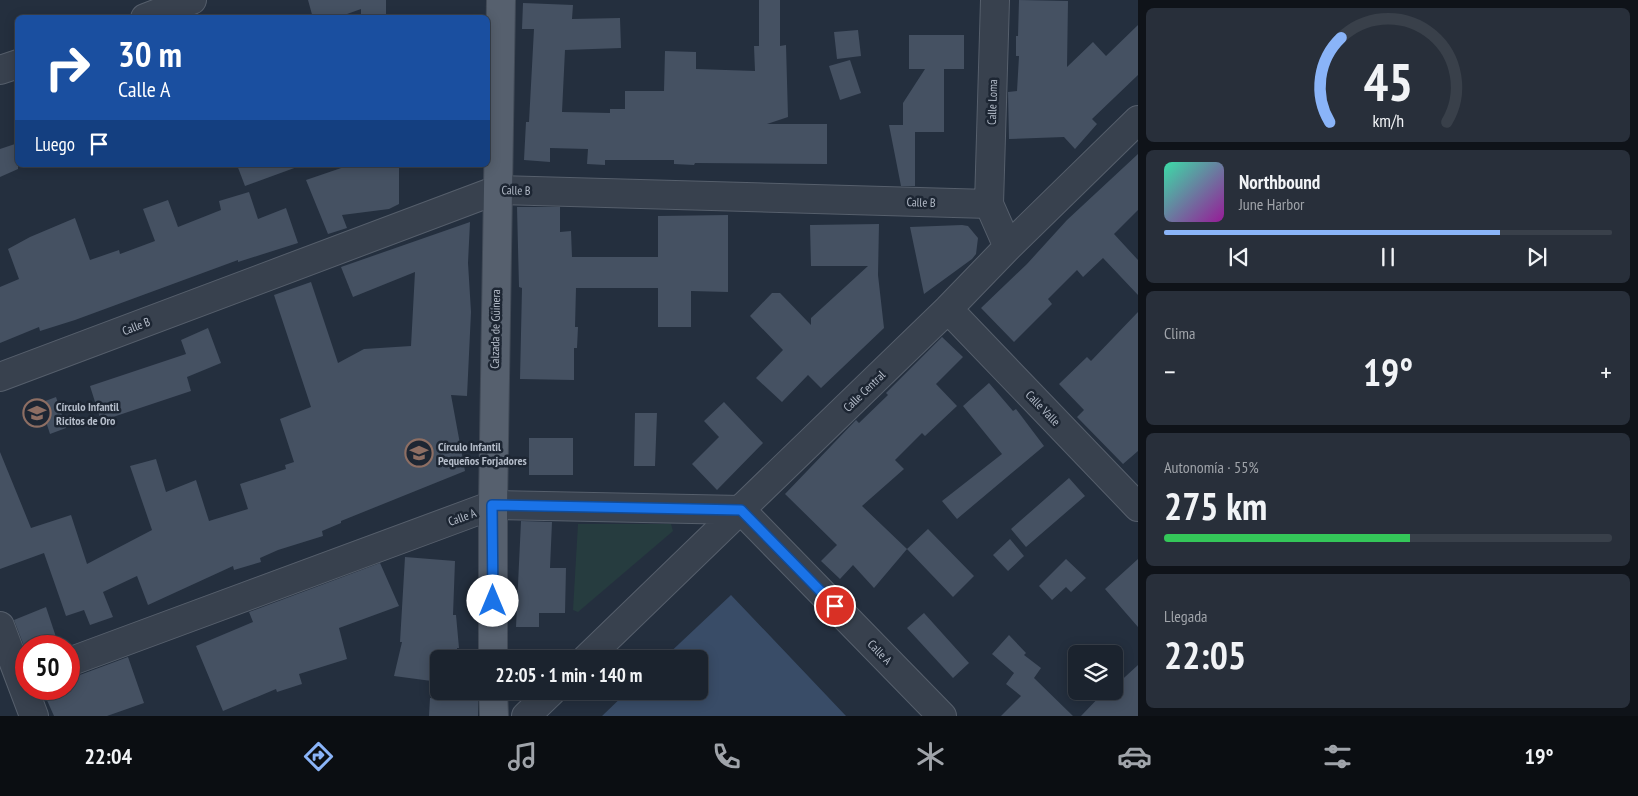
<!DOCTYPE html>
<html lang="es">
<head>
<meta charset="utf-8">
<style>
  :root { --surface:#1b232e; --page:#282f3a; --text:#f1f3f6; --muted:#a0a4aa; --line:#39404a; --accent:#8ab4f8 }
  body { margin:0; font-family:"PT Sans Narrow",sans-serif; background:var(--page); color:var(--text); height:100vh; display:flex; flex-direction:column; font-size:19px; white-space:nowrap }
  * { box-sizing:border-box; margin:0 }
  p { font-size:16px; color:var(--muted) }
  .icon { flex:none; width:28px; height:28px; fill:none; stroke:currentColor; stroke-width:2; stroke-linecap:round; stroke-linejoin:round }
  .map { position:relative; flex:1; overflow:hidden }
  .panel { display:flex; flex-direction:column; gap:8px; padding:8px; background:#0f1319; width:500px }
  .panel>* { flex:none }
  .guide { position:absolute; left:15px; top:15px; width:475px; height:152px; border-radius:8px; box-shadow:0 2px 12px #0003,0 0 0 1px var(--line); background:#1a4fa0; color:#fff; overflow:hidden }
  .tools { position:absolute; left:1068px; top:645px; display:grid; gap:10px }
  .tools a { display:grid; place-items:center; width:55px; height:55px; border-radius:8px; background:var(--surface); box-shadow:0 2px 12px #0003,0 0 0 1px var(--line); font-size:25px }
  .speed { position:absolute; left:15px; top:635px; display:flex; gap:10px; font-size:25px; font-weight:700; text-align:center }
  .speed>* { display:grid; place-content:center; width:65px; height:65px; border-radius:50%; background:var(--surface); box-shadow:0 2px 12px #0003,0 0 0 1px var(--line); line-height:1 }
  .speed .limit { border:8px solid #d22; background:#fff; color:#111 }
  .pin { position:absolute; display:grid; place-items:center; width:42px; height:42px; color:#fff; margin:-21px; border:2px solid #fff; border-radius:50%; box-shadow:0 1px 5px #0007 }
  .me { position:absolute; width:55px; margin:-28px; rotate:0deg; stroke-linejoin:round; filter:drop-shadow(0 0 4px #0008) }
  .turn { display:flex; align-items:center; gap:18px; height:105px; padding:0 20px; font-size:22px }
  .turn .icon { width:65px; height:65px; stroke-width:2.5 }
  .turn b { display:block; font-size:35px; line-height:42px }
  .then { display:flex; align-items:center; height:48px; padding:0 20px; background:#0003; gap:10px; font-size:19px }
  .big { font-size:38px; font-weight:600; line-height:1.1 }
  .panel .tile { flex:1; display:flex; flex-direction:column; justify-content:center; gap:8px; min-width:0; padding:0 18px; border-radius:8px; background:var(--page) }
  .panel .dial { align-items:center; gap:0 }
  .dial svg { height:130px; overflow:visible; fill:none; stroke:var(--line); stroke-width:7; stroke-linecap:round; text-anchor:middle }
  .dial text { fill:var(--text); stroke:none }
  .song { display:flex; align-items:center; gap:15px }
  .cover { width:60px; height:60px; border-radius:8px; background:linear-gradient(135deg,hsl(160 70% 55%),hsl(300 70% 35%)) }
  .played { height:5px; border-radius:2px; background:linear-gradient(90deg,var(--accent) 75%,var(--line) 75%) }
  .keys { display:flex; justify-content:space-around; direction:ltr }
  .heat { display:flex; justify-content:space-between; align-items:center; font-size:28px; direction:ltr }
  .charge { height:8px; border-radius:4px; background:linear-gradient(90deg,#34c759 55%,var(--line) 0) }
  .trip { position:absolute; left:430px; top:650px; width:278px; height:50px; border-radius:8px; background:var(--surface); box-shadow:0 2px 12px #0003,0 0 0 1px var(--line); font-weight:600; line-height:50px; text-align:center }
  .tab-bar { display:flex; height:80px; justify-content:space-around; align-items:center; background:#0b0e12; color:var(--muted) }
  .tab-bar .icon { width:35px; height:35px }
  .tab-bar .on { color:var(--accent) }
  .tab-bar b { font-size:22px; color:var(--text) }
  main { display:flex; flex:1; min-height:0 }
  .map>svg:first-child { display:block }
</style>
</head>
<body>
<main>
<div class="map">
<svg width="1138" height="716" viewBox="0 0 1138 716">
  <rect width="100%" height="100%" fill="#242f3e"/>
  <path fill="#263c3f" d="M578,524H671L673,531L578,612L573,610Z"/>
  <path fill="#394c67" d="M731,595L846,716H602L628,691H699V659H663Z"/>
  <path fill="#455162" d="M308,0H386V18H361V9L336,18H313Z
    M759,0H780V46L786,45L788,117L767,124H827V164L695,163L694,165L674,164V160H605V165L587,164L588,149L550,148V162L524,160L526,122H529L534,29H522L523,3L573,5L572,19L620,18L621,48L565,50L562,112L610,113V109H625V91H664L665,51L696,52V69L755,71L754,46H759Z
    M1019,0L1068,1L1067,67L1093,42L1106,56L1138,25V75L1092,119L1097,124L1075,149L1064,137L1009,139L1008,92L1017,91L1019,56H1016V36H1018Z
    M858,30L861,56L837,59L834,32Z
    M909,35H964V69H944V132H915V186H901L889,125H903V103L925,69H909Z
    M850,60L861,93L840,100L829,66Z
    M18,143V169L0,177V149Z
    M1138,154V210L1114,234L1138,260V295L1103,258L1083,277L1077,270L1048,299L1052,304L1014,342L981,308L1027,264L1067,220Z
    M237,165H296L297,167L245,186Z
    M350,165H399V204L389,209L342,215L347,228L328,234L306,180Z
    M249,192L258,219L286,208L298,243L238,262V260L75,320L40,331L39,327L0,343V287L19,279L8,249L30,237L75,218L90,260L119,250L120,254L155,241L143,209L168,200L178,227L221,210L219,201Z
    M517,207H560V232L571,231L572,257H658V216L728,215V292L691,291V327H658V288H576L575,327H578L577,348H574V380L520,379L522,288L519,287Z
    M470,222L468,263L471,312L467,396L451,395L465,471L341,521V523L322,531L323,536L278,550L260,558L261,562L234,570L233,566L148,605L137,576L103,592L113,617L90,625L84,610L66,616L44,553L0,569V452L31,528L71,515L87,564L152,530L130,466L156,459L166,492L196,480L209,521L248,509L240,484L286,469L285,465L294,462L280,419L311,407L274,295L311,282L338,363L364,349L411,346L415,272L353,297L341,267Z
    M879,224L878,275L884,328L821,388L808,375L782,402L756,378L783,350L750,316L772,293H780L811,325V318L868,266H811L810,225Z
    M962,225L968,226L978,238L976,254L972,259L924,294L910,227Z
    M1138,312V451L1123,464L1077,417L1084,410L1059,384L1087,357L1091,361Z
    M208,328L221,363L187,377L191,391L101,421L90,386L186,354L181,340Z
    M942,337L963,357L936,384L957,406L925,436L922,433L895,460L904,469L862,506L907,549L874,588L853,565L840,579L821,561L837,545L785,494L856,420L859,423L888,395L886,393Z
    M989,383L1013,411L1016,409L1044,446L957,519L942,501L1002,454L963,406Z
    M56,397L66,428L50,434L40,403Z
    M724,402L763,443L717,490L692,464L719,437L704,421Z
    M635,413H657L655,466H634Z
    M529,438H573V475H529Z
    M1069,478L1085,496L1026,547L1011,529Z
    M521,521L552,522L550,568H566L565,613H539V627H516Z
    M928,529L974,576L953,597L907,549Z
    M1010,539L1024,556L1008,571L993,555Z
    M405,557L455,561L453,615H456L459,648H457V659H439V682L394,676L402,642H400Z
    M1066,559L1086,578L1071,592L1066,587L1052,600L1039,586Z
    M1138,559V627L1105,589Z
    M380,563L399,606L339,628L347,659L299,674L302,684L277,692L276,689L223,711L196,646L253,622L249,612Z
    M46,607L59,646H24L14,620Z
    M924,613L969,663L953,678L907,628Z
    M1009,635L1026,653L1024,655L1041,668L1034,678L1073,716H1001L1021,696L1006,684L1014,673L992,654Z
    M128,657L144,703L107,716H54L42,689H69V679Z
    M1138,665V716H1081L1105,691H1114V687Z
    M430,698L478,701V716H429Z"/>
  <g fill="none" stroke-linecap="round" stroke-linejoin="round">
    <g stroke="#565f6c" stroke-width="30">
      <path id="minor" d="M145,18L192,0
        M0,70L18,64
        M989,204L995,0
        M948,309L1138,507
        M0,377L497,190L989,204L1008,247
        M0,626L34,716
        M586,659L948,309L1008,247L1138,120
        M69,662L493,505L741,510L942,716
        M526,716L552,691"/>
    </g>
    <g stroke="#414a57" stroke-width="30">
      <path id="major" d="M493,659V505L501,0
        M493,691L494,716"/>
    </g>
    <use href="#minor" stroke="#38414e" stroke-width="28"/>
    <use href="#major" stroke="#56606e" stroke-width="28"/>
  </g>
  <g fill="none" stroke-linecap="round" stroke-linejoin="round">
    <g stroke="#114b97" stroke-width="12">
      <path id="route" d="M493,601L492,505L741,510L835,606"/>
    </g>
    <use href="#route" stroke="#1a73e8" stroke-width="9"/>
  </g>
  <defs>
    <g id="school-ring" transform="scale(1.4375)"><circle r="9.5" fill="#1d2633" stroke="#8d6e63" stroke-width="1.5"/><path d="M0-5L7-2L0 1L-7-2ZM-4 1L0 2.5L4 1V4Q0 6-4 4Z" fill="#8d6e63"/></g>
  </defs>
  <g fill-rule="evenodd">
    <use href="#school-ring" x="37" y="413"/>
    <use href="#school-ring" x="419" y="453"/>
  </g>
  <g text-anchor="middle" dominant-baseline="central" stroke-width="5" stroke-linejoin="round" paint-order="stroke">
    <g font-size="12" fill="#b4bcc9" stroke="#1d2633">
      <text transform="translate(992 102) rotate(-88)">Calle Loma</text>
      <text transform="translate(516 190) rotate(1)">Calle B</text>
      <text transform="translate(921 202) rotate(2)">Calle B</text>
      <text transform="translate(136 326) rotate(-21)">Calle B</text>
      <text transform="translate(495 329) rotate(-89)">Calzada de Güinera</text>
      <text transform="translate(864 391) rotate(-44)">Calle Central</text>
      <text transform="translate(1043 408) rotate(46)">Calle Valle</text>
      <text transform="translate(462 517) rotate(-20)">Calle A</text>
      <text transform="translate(880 652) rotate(46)">Calle A</text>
    </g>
    <g font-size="12" font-weight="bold" fill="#b4bcc9" stroke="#1d2633" text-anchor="start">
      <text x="56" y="406">Círculo Infantil<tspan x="56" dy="14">Ricitos de Oro</tspan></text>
      <text x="438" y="446">Círculo Infantil<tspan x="438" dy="14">Pequeños Forjadores</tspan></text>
    </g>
  </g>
</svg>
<div class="tools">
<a><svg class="icon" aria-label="layers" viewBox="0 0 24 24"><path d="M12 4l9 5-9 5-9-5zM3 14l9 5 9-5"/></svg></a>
</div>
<div class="speed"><div class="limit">50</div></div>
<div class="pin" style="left:835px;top:606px;background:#d93025"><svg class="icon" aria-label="arrive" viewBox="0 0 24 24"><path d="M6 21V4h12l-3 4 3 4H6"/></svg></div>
<svg class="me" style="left:493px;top:601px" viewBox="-20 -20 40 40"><circle r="19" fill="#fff"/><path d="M0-13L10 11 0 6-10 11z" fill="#1a73e8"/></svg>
<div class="trip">22:05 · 1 min · 140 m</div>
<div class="guide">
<div class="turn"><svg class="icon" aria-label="right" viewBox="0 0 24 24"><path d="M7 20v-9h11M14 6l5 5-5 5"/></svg><div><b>30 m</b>Calle A</div></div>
<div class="then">Luego<svg class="icon" aria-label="arrive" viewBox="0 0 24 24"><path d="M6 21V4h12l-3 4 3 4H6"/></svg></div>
</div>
</div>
<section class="panel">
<div class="tile dial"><svg viewBox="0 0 100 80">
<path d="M14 69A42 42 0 1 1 86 69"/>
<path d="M14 69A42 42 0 0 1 21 17" stroke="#8ab4f8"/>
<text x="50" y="56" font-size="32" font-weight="700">45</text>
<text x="50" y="72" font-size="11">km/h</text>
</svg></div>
<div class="tile">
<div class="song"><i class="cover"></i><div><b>Northbound</b><p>June Harbor</p></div></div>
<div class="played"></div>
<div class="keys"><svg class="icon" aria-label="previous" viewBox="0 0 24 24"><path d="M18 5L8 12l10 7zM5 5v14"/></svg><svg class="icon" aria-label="pause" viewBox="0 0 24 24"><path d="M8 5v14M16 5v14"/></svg><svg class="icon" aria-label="next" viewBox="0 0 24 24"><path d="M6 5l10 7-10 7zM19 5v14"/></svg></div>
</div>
<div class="tile"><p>Clima</p>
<div class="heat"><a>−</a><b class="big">19°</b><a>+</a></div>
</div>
<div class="tile"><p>Autonomía · 55%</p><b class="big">275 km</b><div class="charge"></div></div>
<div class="tile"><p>Llegada</p><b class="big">22:05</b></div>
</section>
</main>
<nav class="tab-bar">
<b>22:04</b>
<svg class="icon on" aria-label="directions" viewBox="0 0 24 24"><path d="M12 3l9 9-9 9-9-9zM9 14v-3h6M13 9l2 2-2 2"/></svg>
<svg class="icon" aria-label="music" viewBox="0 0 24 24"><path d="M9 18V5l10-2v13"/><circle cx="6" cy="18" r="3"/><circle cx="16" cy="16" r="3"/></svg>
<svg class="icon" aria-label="phone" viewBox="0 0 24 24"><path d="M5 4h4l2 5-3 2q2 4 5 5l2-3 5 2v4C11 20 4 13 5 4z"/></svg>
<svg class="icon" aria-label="climate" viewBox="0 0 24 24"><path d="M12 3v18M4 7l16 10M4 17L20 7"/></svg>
<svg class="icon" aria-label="car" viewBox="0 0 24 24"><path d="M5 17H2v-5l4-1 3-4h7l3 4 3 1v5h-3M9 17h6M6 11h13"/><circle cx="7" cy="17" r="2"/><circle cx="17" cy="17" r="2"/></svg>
<svg class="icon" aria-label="filters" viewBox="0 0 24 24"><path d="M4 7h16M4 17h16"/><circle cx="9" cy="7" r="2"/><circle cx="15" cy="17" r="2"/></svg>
<b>19°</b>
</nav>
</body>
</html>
